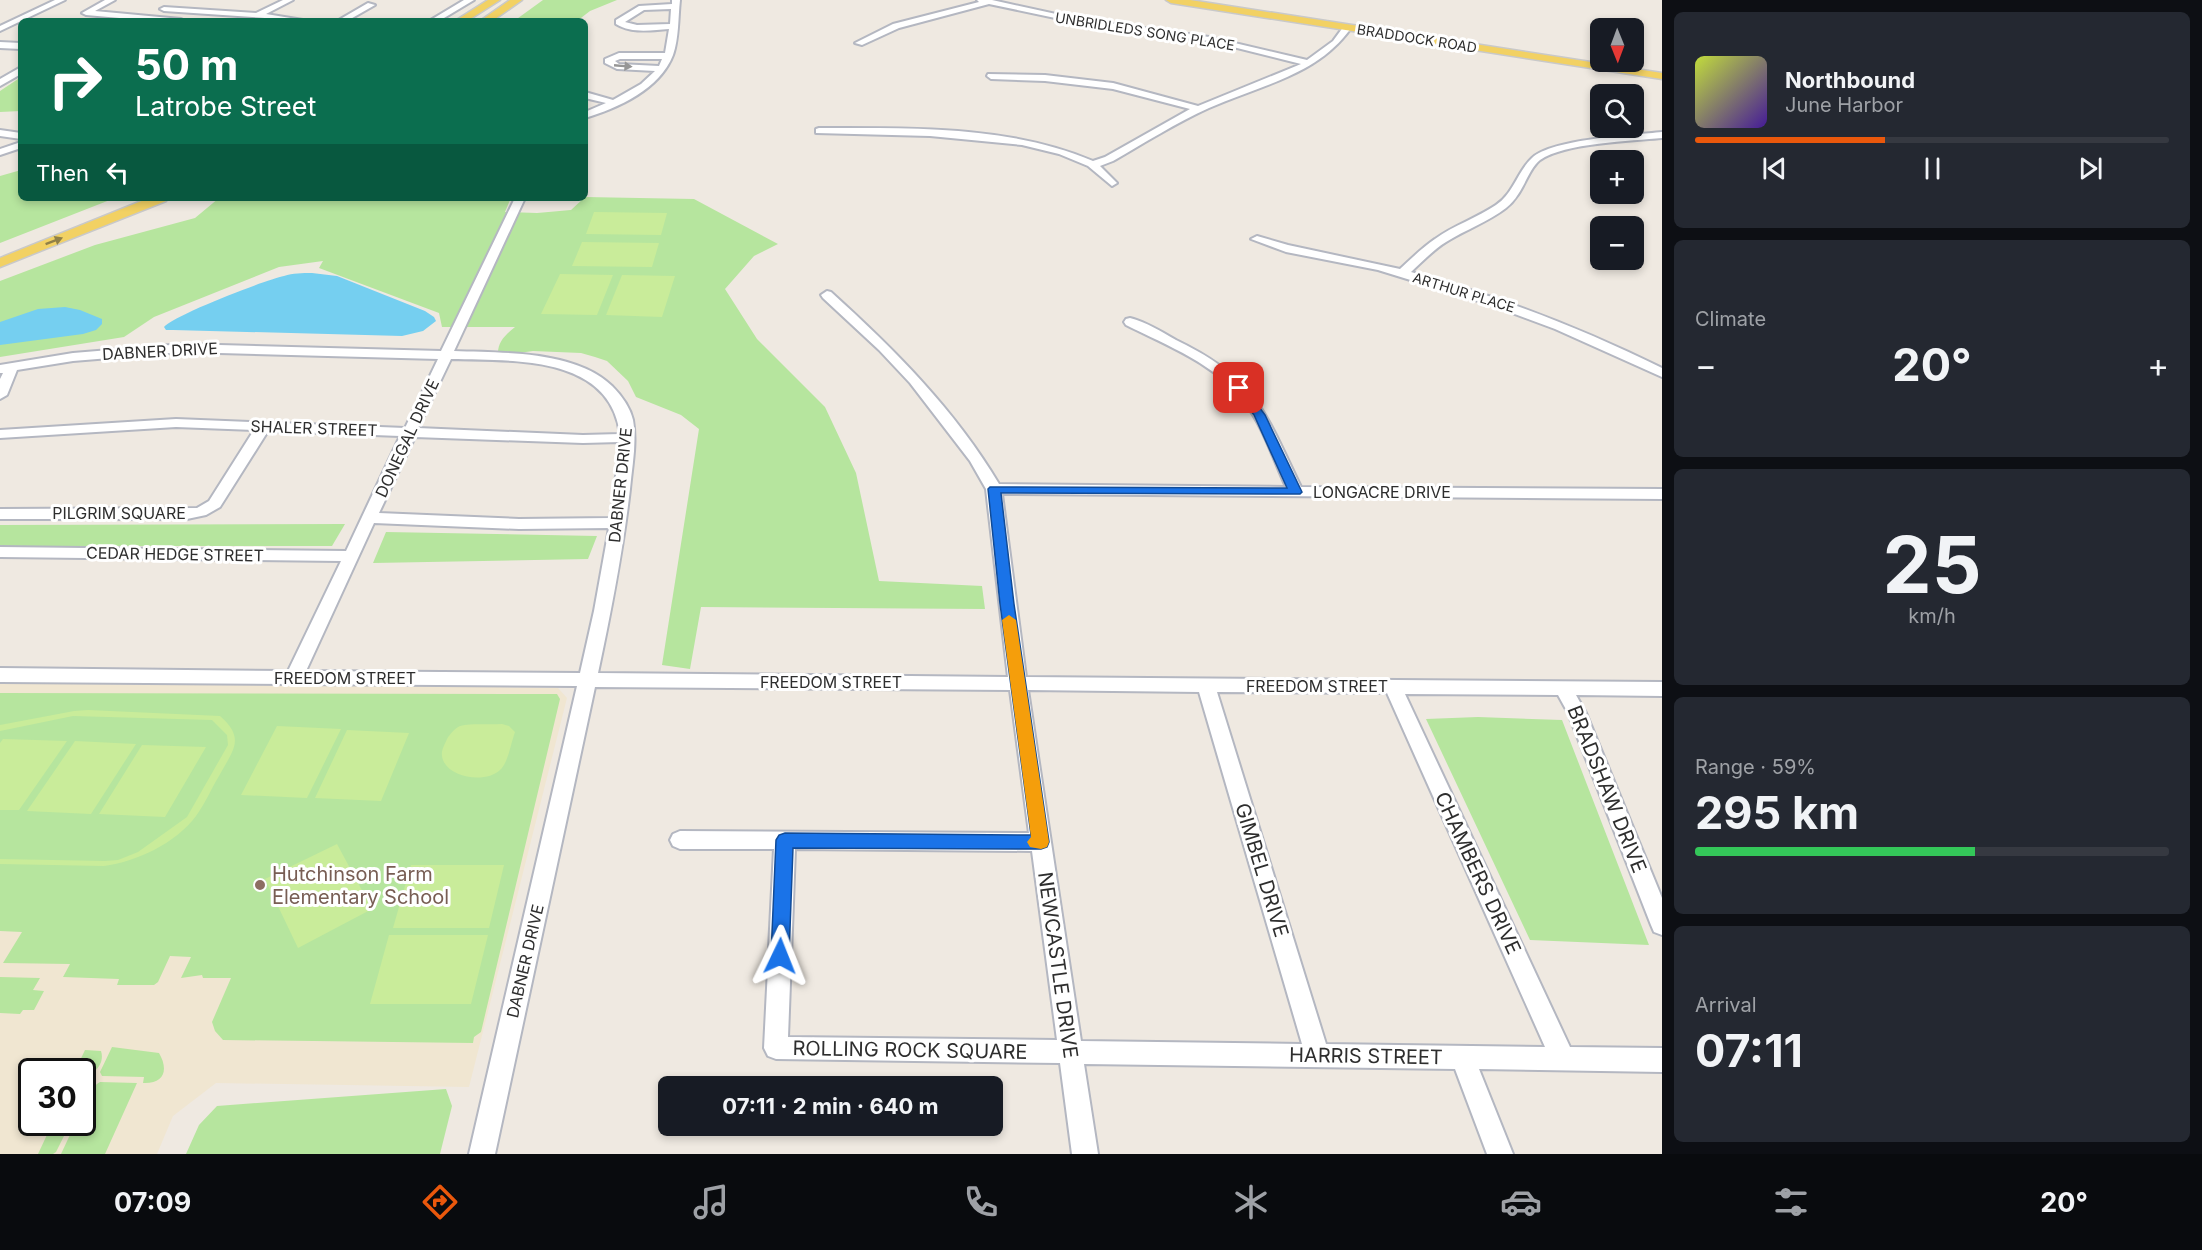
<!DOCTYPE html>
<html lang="en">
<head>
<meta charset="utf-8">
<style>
  :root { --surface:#171b24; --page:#242831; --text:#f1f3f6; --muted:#9ea1a6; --line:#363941; --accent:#ea580c }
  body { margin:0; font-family:Inter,sans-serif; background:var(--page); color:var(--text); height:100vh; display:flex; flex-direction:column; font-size:22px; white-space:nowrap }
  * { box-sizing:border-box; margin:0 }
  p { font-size:20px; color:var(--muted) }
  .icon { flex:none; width:33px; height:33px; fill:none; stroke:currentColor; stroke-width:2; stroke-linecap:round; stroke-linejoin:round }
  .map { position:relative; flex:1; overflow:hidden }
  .drawer { display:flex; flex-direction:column; gap:12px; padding:12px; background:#0d0f14; width:540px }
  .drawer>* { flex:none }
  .banner { position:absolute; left:18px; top:18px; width:570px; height:183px; border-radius:9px; box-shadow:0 3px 9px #0003; background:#0b6e4f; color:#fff; overflow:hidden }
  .needle { width:39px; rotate:179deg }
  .controls { position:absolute; left:1590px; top:18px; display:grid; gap:12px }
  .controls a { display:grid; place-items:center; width:54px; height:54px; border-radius:9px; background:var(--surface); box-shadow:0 3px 9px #0003; font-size:30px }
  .speed { position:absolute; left:18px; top:1058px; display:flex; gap:12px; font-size:30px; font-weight:700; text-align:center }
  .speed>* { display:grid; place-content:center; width:78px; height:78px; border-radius:50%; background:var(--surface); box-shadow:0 3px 9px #0003; line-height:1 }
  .speed .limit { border:3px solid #111; border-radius:9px; background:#fff; color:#111 }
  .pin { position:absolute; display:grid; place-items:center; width:51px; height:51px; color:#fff; margin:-26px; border-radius:12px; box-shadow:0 3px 9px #0006 }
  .me { position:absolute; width:66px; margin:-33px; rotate:2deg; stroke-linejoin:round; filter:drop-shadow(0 0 4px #0008) }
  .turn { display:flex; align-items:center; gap:21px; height:126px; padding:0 18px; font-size:27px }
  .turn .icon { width:78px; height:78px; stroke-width:2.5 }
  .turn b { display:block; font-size:42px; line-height:51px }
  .then { display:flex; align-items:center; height:57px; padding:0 18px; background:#0003; gap:12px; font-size:22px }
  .big { font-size:45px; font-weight:700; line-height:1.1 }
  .drawer .tile { flex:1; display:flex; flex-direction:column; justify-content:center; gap:9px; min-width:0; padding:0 21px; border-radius:9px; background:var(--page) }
  .drawer .dial { align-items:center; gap:0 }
  .dial b { font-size:78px; line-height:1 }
  .song { display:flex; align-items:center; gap:18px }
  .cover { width:72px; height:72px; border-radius:9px; background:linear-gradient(135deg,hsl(70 70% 55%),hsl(260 70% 35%)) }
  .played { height:6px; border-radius:3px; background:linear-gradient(90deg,var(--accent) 40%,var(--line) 40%) }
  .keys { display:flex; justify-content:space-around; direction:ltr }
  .heat { display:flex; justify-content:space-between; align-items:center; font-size:33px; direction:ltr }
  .charge { height:9px; border-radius:4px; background:linear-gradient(90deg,#34c759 59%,var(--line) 0) }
  .trip { position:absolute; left:658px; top:1076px; width:345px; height:60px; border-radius:9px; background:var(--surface); box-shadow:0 3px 9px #0003; font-weight:700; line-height:60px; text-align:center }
  .tab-bar { display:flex; height:96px; justify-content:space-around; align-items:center; background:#090b0e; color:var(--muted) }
  .tab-bar .icon { width:42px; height:42px }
  .tab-bar .current { color:var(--accent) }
  .tab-bar b { font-size:27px; color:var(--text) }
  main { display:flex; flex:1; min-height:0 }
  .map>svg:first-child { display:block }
</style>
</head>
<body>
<main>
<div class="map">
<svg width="1662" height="1154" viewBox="0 0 1662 1154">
  <rect width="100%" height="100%" fill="#efe9e1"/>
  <path fill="#f0e6d1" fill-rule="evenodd" d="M0,681L205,682L558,688L567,698L469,1087L216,1083L173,1116L157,1154H0ZM32,1071H82V1122H32Z"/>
  <path fill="#b6e59e" d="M543,0H617L590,11L577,21H514Z
    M21,77V111L0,112V91Z
    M21,170V198H115L0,243V176Z
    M585,197L694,199L778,244L754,256L725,289L757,339L825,407L856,473L879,581L982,586L985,609L701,607L690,669L662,665L699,429L681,415L636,397L628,381L607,361L595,357L581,353L533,351L498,356C497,342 505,335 515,327H442L439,313L319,268L323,261L279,267L154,317L124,337L0,357V281L95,245L195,218L219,198H492V200H510L505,212L537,213L571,210Z
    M345,524L332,546H0V525Z
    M386,532L597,536L588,559L373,563Z
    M0,693L557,694L560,699L481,1032L474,1037L473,1043L223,1040L215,1031L212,1022L231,978H203L202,975L181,978L191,957L170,956L158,982L154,985H117L119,979L63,977L70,964L3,963L22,932L0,931Z
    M1478,717L1562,720L1649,945L1530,940L1426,719Z
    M0,977L40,978L33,990L44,991L34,1010H23L20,1014L0,1013Z
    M112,1047L159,1053C169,1070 164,1084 143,1083L144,1077L102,1076L100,1072Z
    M85,1050L101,1051C105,1063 95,1075 83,1075L82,1071H75Z
    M100,1082L137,1083L105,1154H61L76,1122H82C82,1108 87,1089 100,1082Z
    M446,1089L452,1106L440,1154H186L199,1125L217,1106Z
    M53,1122H71L56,1152L53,1154H38Z"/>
  <path fill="#c9ec9a" d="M594,212L667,213L661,235L586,234Z
    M582,242L659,243L652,267L572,266Z
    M560,274L613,275L597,315L541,314Z
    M622,275L675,276L662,317L606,315Z
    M88,710L220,716C246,739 233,750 219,776C211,789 205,804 196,816C176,843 136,862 104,866L0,864V859L105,861L118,860L138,852L187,817L228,745L227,735L212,720L73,716L0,731V725L74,711Z
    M502,724L509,726L515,732C511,743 508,763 500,770C486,784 445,778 442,756C441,750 445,744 447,739C450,734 455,728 460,726C472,723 489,725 502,724Z
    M277,726L341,729L307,798L241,795Z
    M347,730L409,733L381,801L315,798Z
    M3,739L67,741L19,810H0V743Z
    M75,741L136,744L91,814L27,811Z
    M142,745L206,747L165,817L99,814Z
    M337,844L372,909L298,948L265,879Z
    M411,865H504L489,928H393Z
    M389,935H488L471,1004H370Z"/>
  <path fill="#75cff0" d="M312,273L337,276L425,311L434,317L436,321L423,331L402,336L173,330H166L164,327C174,315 265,280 284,276C293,273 302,273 312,273Z
    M65,307L80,310L102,319V324L96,330L83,334L0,345V322L38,309Z"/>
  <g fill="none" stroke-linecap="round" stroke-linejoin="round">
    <g stroke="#b4b7c1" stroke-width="4">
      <path id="minor" d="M55,0H65L0,31V26Z
        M105,0H115L95,11L181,19L185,21H153L86,15L82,13Z
        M283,0H293L266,14L309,21L164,11L160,9L164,7L256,13Z
        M464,0H474L439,21H429Z
        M672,0H680C678,18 679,38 673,55C660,89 618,108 585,118V112L606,103L585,98V92L613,100L641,84L655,71L617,69L605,63V59L619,53H665L669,29C652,30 632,34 616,24V20L639,6L672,4ZM671,9L670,24L637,25L625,22L644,10ZM620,59H662L659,66L619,64L615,61Z
        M977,0H992L1079,19L1209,37L1307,60L1333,41L1344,26L1351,28C1317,76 1260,85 1209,108C1176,123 1144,143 1113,161L1100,166L1117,183L1112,186L1088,166L1059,154L1022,145L930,136L816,133V129L819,128C910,128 1008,125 1093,161L1105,157L1190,109L1113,89L1045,81L991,79L987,76L988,74L1045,75L1113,83L1198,106L1301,64L1209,41L1079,23L989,4L899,28L862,45L855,43L893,24L979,2Z
        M368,3L375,5L347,21H337Z
        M0,42L21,43V49L0,48Z
        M21,67V74L0,86V79Z
        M0,130L21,133V139L0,136Z
        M1662,132V138C1632,141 1564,143 1540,160C1527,170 1524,194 1506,208C1488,222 1465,230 1446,242C1433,250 1422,262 1411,272C1497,296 1581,328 1662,368V377L1555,329L1485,303L1378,270L1286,252L1251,239L1257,236L1288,245L1400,269C1411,259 1423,247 1435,239C1454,225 1477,218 1496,205C1514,193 1517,172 1532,158C1552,139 1633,135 1662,132Z
        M21,142V148L0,155V149Z
        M515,198H525L454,351C502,353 575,350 612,386C621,395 630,407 633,420C637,443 632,466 630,489C623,551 611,612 598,673L1008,677L986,489L970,461L910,383L879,350L823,298L821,295L827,291L831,292C895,350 955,410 999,484L1286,487C1273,459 1264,428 1245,403C1216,364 1168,346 1126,325L1124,322L1126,319L1130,318C1146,322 1162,332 1176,340C1257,379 1264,411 1301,487L1662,489V499L1002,494L1026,677L1662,682V696L1576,695L1586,713L1662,898V935L1654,932L1651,925L1568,713L1558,695L1405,694L1570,1047L1662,1048V1072L1479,1069L1513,1154H1487L1455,1069L1084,1064L1098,1154H1072L1060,1063L776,1059L768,1056L764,1048L774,849H680L673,846L670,840L673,834L680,831L1029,833L1010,690L595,687L495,1154H469L577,686L0,682V668L288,671L341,561L0,557V547L346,551L400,436L268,431L220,507L206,515L187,519H0V509L197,508L209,501L254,430L176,427L0,438V430L176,419L405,428L438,359L183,352L73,361L17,370L7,395L0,399V379L3,373H0V365L73,353L183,344L441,351ZM451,359C511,361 610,354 620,434L583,435L418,428ZM415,437L583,443L620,442L611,518L519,519L379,513ZM374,523L519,529L609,528L594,611L580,673L306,671ZM1028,690L1199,692L1302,1044L1081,1041ZM1217,692L1387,693L1545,1047L1326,1044ZM795,849L1032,851L1057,1040L788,1037Z"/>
    </g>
    <g stroke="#c9c9c9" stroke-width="3">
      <path id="major" d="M488,0H500L467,21H455Z
        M510,0H522L492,21H480Z
        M1166,0H1190L1662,73V79L1171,3Z
        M149,198H168L166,201L0,267V258Z"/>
    </g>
    <use href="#minor" fill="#fff" fill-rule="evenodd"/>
    <use href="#major" fill="#f2d163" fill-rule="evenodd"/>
  </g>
  <defs><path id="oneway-solid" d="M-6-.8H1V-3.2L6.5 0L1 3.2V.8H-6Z" transform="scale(1.5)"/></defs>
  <use fill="#969696" href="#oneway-solid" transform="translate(623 66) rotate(5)"/>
  <use fill="#908048" href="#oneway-solid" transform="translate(54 241) rotate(-21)"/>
  <path fill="#1a73e8" stroke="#114b97" stroke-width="1.5" d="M1239,384L1243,385L1265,415L1302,492L1300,494L1001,493L1014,604L1049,842L1047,847L1041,849L793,848L789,956L787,962L780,964L774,962L771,956L776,840L779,835L785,833L1031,835L1000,604L988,489L990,487L1287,488L1254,415L1233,388Z"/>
  <path fill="#f59e0b" d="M1009,615L1016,620L1049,842L1047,847L1041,849L1030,847L1027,842L1031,837L1002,620Z"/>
  <circle fill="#8d6e63" stroke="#fff" stroke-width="2" cx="260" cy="885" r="6"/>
  <g text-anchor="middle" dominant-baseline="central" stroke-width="6" stroke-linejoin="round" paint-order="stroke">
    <g font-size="14" fill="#2e2e2e" stroke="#fff">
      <text transform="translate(1145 31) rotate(9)">UNBRIDLEDS SONG PLACE</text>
      <text transform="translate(1417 38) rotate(9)">BRADDOCK ROAD</text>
      <text transform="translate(1464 292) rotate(17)">ARTHUR PLACE</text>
    </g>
    <g font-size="16" fill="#2e2e2e" stroke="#fff">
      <text transform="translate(160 351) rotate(-3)">DABNER DRIVE</text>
      <text transform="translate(314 428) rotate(2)">SHALER STREET</text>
      <text transform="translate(407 438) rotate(-65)">DONEGAL DRIVE</text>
      <text transform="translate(620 485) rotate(-84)">DABNER DRIVE</text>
      <text x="1382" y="492">LONGACRE DRIVE</text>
      <text x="119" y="513">PILGRIM SQUARE</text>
      <text transform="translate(175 554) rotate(1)">CEDAR HEDGE STREET</text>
      <text x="345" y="678">FREEDOM STREET</text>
      <text x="831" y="682">FREEDOM STREET</text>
      <text x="1317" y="686">FREEDOM STREET</text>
      <text transform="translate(525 961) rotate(-77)">DABNER DRIVE</text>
    </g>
    <g font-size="20" fill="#2e2e2e" stroke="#fff">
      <text transform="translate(1607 789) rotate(68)">BRADSHAW DRIVE</text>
      <text transform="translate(1262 870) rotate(73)">GIMBEL DRIVE</text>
      <text transform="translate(1478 873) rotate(65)">CHAMBERS DRIVE</text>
      <text transform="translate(1058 965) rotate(82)">NEWCASTLE DRIVE</text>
      <text transform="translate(910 1050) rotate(1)">ROLLING ROCK SQUARE</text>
      <text transform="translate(1366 1056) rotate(1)">HARRIS STREET</text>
    </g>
    <g font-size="20" fill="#785e54" stroke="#fff" text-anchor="start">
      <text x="272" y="874">Hutchinson Farm<tspan x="272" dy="23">Elementary School</tspan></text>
    </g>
  </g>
</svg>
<div class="controls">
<a><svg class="needle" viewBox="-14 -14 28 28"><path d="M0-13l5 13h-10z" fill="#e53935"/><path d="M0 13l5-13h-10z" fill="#9ea1a6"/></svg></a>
<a><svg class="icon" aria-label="search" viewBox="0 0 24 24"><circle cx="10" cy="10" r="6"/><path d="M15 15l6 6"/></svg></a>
<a>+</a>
<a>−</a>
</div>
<div class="speed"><div class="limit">30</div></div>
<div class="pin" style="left:1239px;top:388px;background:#d93025"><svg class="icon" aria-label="arrive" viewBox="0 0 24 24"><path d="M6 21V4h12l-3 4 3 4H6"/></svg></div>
<svg class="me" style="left:780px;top:956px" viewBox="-20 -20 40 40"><path d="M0-17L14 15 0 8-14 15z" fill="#1a73e8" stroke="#fff" stroke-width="4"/></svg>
<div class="trip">07:11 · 2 min · 640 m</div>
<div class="banner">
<div class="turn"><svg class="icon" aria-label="right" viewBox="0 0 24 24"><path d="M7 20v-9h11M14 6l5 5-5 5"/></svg><div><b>50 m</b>Latrobe Street</div></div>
<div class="then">Then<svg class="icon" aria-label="left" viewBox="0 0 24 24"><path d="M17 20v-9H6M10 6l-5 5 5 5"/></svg></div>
</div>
</div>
<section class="drawer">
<div class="tile">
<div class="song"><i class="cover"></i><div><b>Northbound</b><p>June Harbor</p></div></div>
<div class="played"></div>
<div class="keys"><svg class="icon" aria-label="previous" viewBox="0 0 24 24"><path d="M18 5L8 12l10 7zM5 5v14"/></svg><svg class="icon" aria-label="pause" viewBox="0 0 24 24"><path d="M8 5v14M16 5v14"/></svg><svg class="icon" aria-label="next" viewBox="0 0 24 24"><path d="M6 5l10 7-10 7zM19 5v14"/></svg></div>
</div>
<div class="tile"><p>Climate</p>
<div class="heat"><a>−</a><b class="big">20°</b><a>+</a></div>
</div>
<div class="tile dial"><b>25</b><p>km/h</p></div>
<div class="tile"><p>Range · 59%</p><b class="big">295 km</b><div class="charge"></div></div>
<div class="tile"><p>Arrival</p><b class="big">07:11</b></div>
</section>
</main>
<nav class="tab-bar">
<b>07:09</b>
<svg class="icon current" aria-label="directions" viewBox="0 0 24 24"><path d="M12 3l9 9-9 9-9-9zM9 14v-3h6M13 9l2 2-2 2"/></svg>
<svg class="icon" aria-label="music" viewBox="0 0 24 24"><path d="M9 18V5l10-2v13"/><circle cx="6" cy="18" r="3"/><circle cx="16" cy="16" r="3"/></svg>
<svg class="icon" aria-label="phone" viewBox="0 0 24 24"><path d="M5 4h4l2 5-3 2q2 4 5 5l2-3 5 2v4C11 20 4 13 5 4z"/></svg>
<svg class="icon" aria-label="climate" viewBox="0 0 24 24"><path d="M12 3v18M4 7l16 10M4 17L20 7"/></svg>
<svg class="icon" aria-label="car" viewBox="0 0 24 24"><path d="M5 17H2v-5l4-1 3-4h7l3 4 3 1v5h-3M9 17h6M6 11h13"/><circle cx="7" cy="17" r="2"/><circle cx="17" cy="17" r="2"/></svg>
<svg class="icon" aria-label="filters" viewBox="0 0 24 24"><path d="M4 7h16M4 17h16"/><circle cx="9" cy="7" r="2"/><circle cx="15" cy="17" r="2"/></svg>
<b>20°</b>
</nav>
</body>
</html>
